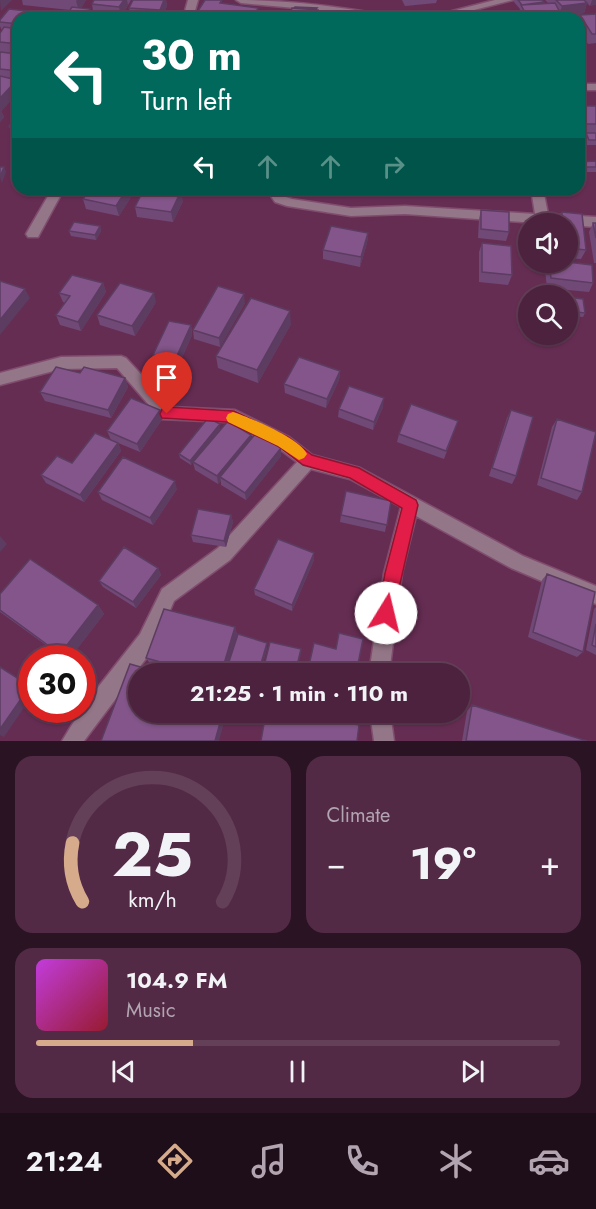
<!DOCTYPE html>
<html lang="en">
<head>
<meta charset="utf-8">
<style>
  :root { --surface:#4c223e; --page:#532a45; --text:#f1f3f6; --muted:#b2a4b0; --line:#633f58; --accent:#d6ab8b }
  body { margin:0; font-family:Jost,sans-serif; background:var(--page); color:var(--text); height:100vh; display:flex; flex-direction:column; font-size:22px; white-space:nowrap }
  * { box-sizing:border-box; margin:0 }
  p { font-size:20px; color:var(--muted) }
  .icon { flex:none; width:33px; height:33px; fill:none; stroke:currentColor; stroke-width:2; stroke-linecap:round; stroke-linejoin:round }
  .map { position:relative; height:741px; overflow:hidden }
  .side { display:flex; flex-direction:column; gap:15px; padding:15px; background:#2a1322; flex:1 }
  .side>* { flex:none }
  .guide { position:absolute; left:12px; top:12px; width:573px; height:183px; border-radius:18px; box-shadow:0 2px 4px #0004,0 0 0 2px var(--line); background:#00695c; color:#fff; overflow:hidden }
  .controls { position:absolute; left:518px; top:213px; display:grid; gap:12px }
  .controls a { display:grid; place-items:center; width:60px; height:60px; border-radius:50%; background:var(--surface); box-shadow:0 2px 4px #0004,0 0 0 2px var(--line); font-size:30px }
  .speed { position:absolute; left:18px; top:645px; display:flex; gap:12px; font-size:30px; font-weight:700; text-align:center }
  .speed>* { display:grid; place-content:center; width:78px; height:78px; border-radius:50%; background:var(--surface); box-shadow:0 2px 4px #0004,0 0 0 2px var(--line); line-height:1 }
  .speed .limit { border:9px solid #d22; background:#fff; color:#111 }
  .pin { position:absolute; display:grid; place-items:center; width:51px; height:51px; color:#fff; margin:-62px -26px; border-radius:50% 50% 50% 0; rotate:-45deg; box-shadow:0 0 6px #0007 }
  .pin .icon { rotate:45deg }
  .me { position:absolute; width:66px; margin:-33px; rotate:9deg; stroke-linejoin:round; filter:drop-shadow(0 0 4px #0008) }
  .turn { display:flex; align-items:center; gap:21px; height:126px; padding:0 30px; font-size:27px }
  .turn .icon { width:78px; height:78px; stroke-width:2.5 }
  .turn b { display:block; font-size:42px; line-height:51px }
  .lanes { display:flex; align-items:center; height:57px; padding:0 30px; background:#0003; justify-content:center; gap:30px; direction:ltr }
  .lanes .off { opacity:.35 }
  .big { font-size:45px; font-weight:700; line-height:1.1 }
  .side .widget { flex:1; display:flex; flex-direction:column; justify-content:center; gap:9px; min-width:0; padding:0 21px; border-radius:18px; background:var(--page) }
  .side .dial { align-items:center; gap:0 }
  .dial svg { height:156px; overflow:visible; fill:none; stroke:var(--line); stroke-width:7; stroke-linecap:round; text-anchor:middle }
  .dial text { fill:var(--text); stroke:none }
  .song { display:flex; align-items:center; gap:18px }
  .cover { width:72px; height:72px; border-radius:9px; background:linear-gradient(135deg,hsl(290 70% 55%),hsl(350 70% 35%)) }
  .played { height:6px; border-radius:3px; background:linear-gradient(90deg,var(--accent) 30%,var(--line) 30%) }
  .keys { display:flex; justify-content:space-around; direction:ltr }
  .heat { display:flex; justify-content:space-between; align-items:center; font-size:33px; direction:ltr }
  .side .tiles { flex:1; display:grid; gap:15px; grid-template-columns:1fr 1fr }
  .widget:last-child { grid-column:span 2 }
  .trip { position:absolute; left:128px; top:663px; width:342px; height:60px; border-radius:30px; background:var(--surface); box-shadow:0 2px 4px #0004,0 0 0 2px var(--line); font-weight:700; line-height:60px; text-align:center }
  .dock { display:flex; height:96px; justify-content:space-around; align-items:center; background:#1e0e19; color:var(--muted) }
  .dock .icon { width:42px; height:42px }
  .dock .current { color:var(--accent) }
  .dock b { font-size:27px; color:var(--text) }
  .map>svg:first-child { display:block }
</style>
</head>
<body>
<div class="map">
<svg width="596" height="741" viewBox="0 0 596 741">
  <rect width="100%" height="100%" fill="#662d53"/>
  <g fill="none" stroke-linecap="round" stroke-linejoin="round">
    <g stroke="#814d6f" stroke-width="3">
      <path id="minor" d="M188,0H198L193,18H183Z
        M236,0C287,0 335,6 385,15L390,18H368L328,11L241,3Z
        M495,0H513L443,18H425Z
        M579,84H596V90H579Z
        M52,189H64L38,237H28L26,234Z
        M266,189H279L283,196L292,199L351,208L405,206L535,214L531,189H543L548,214L596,217V227L405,214L351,216L287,206L275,202Z
        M121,356L126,358L171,407L235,410L289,437L312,455L360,468L523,556L596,586V604L511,568L416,516L402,573L389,674H369L384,573L401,507L350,479L311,469L230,560L174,601L154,648L84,741H62L84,705L140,634L162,589L218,548L297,462L277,447L227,422L161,419L117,368L61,369L0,385V373L61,357Z
        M370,712H390L394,741H374Z"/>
    </g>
    <use href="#minor" fill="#937687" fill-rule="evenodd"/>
  </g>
  <path fill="#714977" d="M22,0H86L81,8L90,9L91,13L93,11L92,4L94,0H131L124,12L130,13L129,8L133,0H166L167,6L162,18H18V93L1,111L4,117L0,122V42L4,43L0,42V33L2,31L0,26V20L9,9L66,16L70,10L23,5Z
    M402,0H437L436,3L405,6Z
    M514,0H542L543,4L548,3L545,0H596L590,6L587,3L584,13L562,16V18H520L519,15L520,9L514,2Z
    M222,3L258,8L259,18H197L196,14Z
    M596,14V43L588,44L579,29V18L580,15Z
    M579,42L585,56L581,66H579Z
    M579,106H596V145H587L585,138L586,134H579Z
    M18,114V132L11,131L9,126Z
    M596,161V172H579V162Z
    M18,162V182H17L13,172Z
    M90,189H136L119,216L86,209L83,199Z
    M485,189H518L517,192L485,190Z
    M183,201L173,222L137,217L135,207Z
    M481,210L509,232L506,241L478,238L479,219Z
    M562,212L586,250L581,259L567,258V224H543L547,214L560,215Z
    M593,223H596V263H594L589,232Z
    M100,226L101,231L96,240L71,236L69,231Z
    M368,233L367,243L360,267L323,259V250Z
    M482,243L512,275L508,285L479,282V252Z
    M548,262H567L593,283L589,292L547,288L545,270Z
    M103,283L106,292L81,331L60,325L56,315L65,303L63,302L59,293Z
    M567,297L585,313L583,317L567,316Z
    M156,302L135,336L100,325L97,315Z
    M245,303L220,347L194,339L193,330Z
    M291,324L258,383L218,368L216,356Z
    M191,325L192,335L177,369L155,364L153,355Z
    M340,371L339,380L326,408L285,393L284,384Z
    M125,378L128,387L111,418L45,401L40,392Z
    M383,407L373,430L338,417L339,409Z
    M160,410L163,418L140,452L111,440L107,431Z
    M511,410L516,476L512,484L489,476L507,418Z
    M557,419L582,492L577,500L537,485L552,427Z
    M458,421L444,459L397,442L399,434Z
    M220,424V429L202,452L251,438L281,456L246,500L221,485V481L218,484L195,470L193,462L191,465L180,458L179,454Z
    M118,443L121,451L84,502L46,483L41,475L72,463Z
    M177,489L153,525L102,500L98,492Z
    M391,501L385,532L340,522L341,515Z
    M231,515L233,522L226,547L193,542L191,535Z
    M314,553V560L292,611L255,595L254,589Z
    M158,568L161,575L136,608L103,587L99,581Z
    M547,574L583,652L577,657L528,637L542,580Z
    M0,594L98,605L104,614L70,658H64L0,612Z
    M596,607V655L586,650L594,609Z
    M235,627L237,635L225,672L267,648L260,674H182L151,665L146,658Z
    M472,705L587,741H462L467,711Z"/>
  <path fill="#5c3c61" d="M0,0H12L1,11Z
    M77,0H86L79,11L76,1Z
    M124,0H127L128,5L121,17L119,7Z
    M164,0H166L167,6L162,18H161L160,10Z
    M592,0H596V5L590,6Z
    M587,3L584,13L559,16L562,6Z
    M258,8L259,18H253Z
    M90,9L92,14L89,18H85Z
    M17,80L18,93L1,111L4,117L0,122V98Z
    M4,167L6,172L2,183L0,177Z
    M127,189H136L119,216L116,206Z
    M181,191L183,201L173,222L171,212Z
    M100,226L101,231L96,240L95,235Z
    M368,233L367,243L360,267L361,257Z
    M103,283L106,292L81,331L78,322Z
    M25,289L30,298L0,335V320Z
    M154,293L156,302L135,336L132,326Z
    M244,294L245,303L220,347L219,338Z
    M290,311L291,324L258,383L257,370Z
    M191,325L192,335L177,369L175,360Z
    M340,371L339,380L326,408L327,399Z
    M125,378L128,387L111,418L108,410Z
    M384,398L383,407L373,430L374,422Z
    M160,410L163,418L140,452L137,444Z
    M220,424V429L191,465L190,461Z
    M251,435L252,443L220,477L221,481L218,484L217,476Z
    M118,443L121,451L84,502L80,495Z
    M281,448V456L246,500L245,493Z
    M175,481L177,489L153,525L150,518Z
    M231,515L233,522L226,547L224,541Z
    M0,536L7,544L0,552Z
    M314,553V560L292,611V605Z
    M158,568L161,575L136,608L133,602Z
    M98,605L104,614L70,658H65L60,654Z
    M235,627L237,635L225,674H221Z
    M267,643V648L260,674H258Z
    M301,649V654L296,674H295Z
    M30,686L32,687V696L4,737L0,735V729Z
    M223,712H227L219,741H215Z"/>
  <path fill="#83558a" stroke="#5c3c61" stroke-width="1.5" d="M94,0H124L119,7L92,4Z
    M133,0H164L160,10L129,8Z
    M205,0H222L220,3L258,8L253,18H226L196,14Z
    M518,0H542L544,2L522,5Z
    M556,0H584L587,3L562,6Z
    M555,3L562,16L528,18L521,5Z
    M72,7L90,9L85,18L66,16Z
    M295,7L317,8L316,9L294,8Z
    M292,8L318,10L316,18H289Z
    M9,9L66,15L64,18H18V24L0,22V20Z
    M93,11L113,12L110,18H89Z
    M363,11L381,12V18H362Z
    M424,11L457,12V18H425Z
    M117,12L137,13L135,18H114Z
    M468,14L503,16L504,18H469Z
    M596,14V34H592L580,15Z
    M351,16L362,17L361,18H350Z
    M4,27L18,29V44L0,42V33Z
    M579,42L585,56H579Z
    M0,52L18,54V71L0,69Z
    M0,76L17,80L0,98Z
    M579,106H596V124H579Z
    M18,114V127L9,126Z
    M586,133H596V140H589Z
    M596,161V167H579V162Z
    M18,162V172H13Z
    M0,167H4L0,177Z
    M90,189H127L116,206L83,199Z
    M144,189H167L181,191L171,212L135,207Z
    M481,210L509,212V232L481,229Z
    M562,212L582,214L586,250L567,248V224H547V214L562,216Z
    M74,222L100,226L95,235L69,231Z
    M593,223H596V238Z
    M331,226L368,233L361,257L323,250Z
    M482,243L511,246L512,275L482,272Z
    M549,262H567L592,265L593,283L551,278Z
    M72,275L103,283L78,322L56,315L70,296L59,293Z
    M0,281L25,289L0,320Z
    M120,283L154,293L132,326L97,315Z
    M218,286L244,294L219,338L193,330Z
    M567,297L583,299L585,313L567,311Z
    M251,298L290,311L257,370L216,356Z
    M169,321L191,325L175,360L153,355Z
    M299,357L340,371L327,399L284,384Z
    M56,367L80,373L84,367L125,378L108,410L40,392Z
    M349,386L384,398L374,422L339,409Z
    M131,398L160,410L137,444L107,431Z
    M411,404L458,421L446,451L399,434Z
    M511,410L533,417L516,476L492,468Z
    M208,418L220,424L190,461L179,454Z
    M557,419L596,432L582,492L541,478Z
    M228,421L251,435L217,476L193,462Z
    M95,433L118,443L80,495L41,475L57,456L72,463Z
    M256,433L281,448L245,493L220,477Z
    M123,457L175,481L150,518L98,492Z
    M346,491L391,501L387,525L341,515Z
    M198,509L231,515L224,541L191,535Z
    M278,539L314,553L292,605L254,589Z
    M124,547L158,568L133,602L99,581Z
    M30,559L98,605L60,654L0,610V594Z
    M547,574L595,592L583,652L533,632Z
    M164,609L235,627L221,674H204L146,658Z
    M596,624V647L592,645Z
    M339,633L363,639L356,674H307L314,643L336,649Z
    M238,634L267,643L258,674H225Z
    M270,642L301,649L295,674H262Z
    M130,664L165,674H138V712H223L215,741H101Z
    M0,667L30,686L0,729Z
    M472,705L587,741H466Z
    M266,712H295L359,725L357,741H261Z"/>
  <path fill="#e11d48" stroke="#92132f" stroke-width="1.5" d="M167,407L234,411L288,437L312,455L359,468L416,500L418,505L392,619L386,621L380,619L378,613L385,573L402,508L350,478L303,465L278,446L227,422L162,418L160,414L162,409Z"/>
  <path fill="#f59e0b" d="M233,412C251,418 299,438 307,454L304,458L299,460L278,446L228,422L226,418L228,414Z"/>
</svg>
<div class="controls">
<a><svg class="icon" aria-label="sound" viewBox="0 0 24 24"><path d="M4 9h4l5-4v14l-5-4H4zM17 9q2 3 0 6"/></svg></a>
<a><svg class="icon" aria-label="search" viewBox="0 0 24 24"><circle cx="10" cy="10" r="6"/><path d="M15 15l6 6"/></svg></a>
</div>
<div class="speed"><div class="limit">30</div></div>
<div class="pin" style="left:167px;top:414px;background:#d93025"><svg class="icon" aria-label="arrive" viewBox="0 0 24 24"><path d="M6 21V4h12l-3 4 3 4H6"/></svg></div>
<svg class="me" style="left:386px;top:613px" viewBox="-20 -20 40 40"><circle r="19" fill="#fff"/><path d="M0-13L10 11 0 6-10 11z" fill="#e11d48"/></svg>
<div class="trip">21:25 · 1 min · 110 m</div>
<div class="guide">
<div class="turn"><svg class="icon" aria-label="left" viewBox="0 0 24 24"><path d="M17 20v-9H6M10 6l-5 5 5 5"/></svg><div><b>30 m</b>Turn left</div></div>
<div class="lanes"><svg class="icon" aria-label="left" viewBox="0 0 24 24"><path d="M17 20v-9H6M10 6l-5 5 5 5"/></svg><svg class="icon off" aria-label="ahead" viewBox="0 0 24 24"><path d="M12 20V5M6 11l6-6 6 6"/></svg><svg class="icon off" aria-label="ahead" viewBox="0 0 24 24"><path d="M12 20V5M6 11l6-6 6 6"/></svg><svg class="icon off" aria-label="right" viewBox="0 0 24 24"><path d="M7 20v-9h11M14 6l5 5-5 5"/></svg></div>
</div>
</div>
<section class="side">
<div class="tiles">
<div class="widget dial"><svg viewBox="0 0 100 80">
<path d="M14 69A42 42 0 1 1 86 69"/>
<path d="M14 69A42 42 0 0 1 9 39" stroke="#d6ab8b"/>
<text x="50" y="56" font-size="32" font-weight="700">25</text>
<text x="50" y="72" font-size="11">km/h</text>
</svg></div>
<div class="widget"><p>Climate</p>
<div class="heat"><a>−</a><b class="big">19°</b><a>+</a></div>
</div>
<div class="widget">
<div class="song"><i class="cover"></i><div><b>104.9 FM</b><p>Music</p></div></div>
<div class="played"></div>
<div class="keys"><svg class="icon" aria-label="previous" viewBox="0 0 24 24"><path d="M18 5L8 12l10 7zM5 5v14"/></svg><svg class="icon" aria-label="pause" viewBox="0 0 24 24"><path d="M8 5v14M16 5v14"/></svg><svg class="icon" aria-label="next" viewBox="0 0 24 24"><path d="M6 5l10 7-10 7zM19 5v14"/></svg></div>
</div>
</div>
</section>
<nav class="dock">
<b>21:24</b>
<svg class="icon current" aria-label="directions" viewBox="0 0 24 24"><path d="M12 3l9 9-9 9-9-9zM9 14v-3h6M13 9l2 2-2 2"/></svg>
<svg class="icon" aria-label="music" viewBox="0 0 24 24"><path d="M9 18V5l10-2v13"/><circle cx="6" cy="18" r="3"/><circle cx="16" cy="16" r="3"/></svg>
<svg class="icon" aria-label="phone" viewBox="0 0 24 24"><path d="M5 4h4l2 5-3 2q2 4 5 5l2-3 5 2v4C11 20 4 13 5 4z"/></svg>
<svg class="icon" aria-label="climate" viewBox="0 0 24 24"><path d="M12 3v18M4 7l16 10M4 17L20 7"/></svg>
<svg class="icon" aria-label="car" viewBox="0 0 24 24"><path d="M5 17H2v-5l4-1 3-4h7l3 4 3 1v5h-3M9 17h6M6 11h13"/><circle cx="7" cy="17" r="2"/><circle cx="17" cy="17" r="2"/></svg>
</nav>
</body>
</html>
